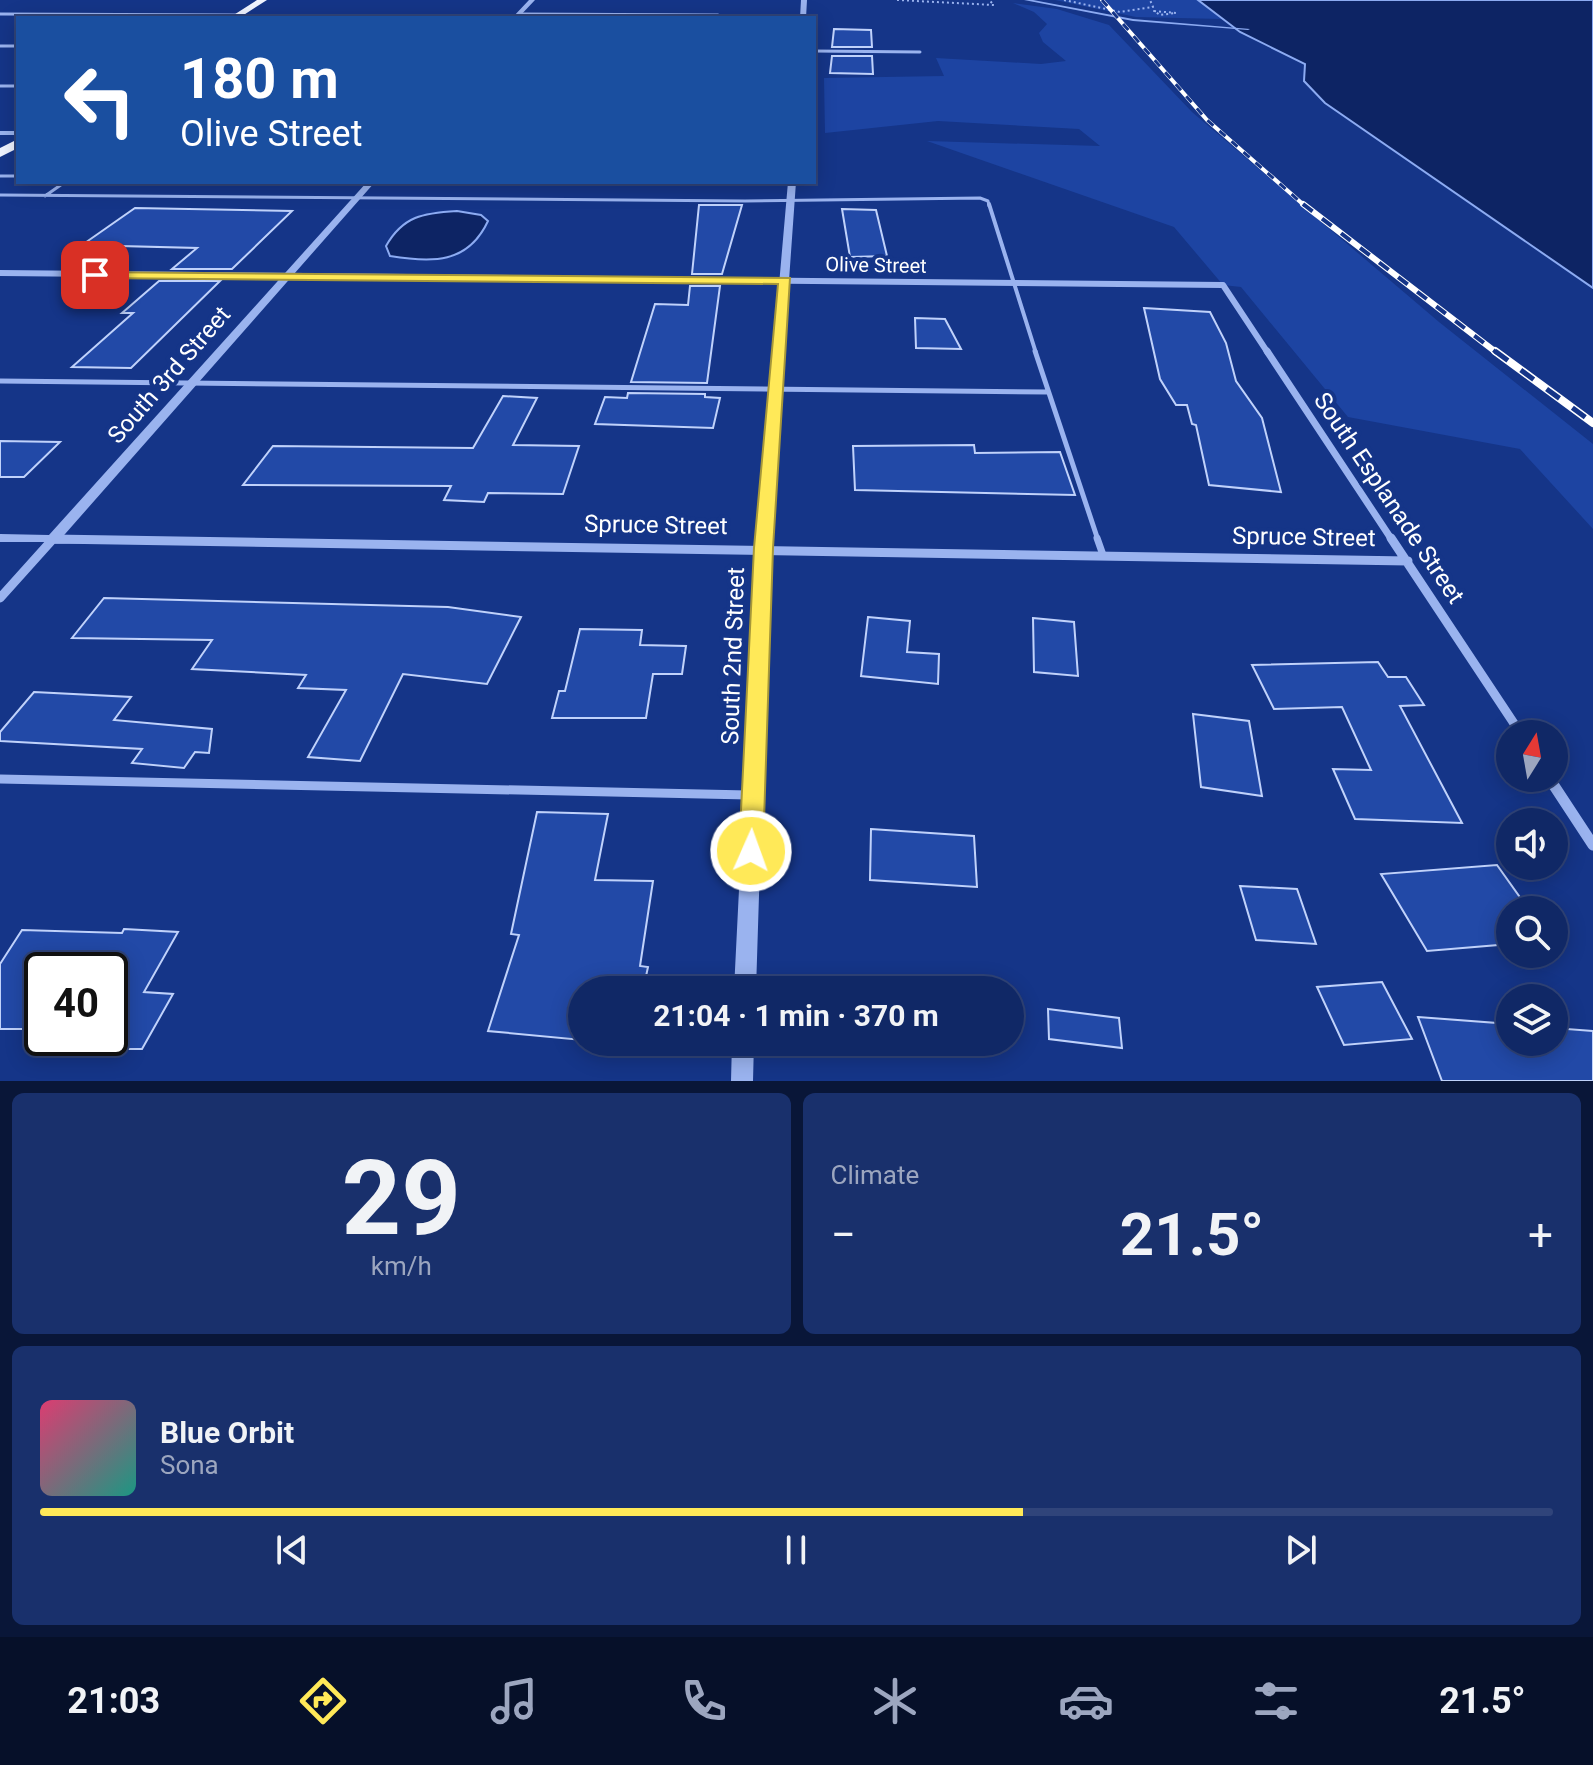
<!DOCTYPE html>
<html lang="en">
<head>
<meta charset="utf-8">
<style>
  :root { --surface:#102866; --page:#19306c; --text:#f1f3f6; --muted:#9ca6bf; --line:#30447a; --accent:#ffe958 }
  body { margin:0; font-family:Roboto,sans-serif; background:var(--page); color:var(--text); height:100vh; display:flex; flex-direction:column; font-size:30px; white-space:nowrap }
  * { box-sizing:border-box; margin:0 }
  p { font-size:26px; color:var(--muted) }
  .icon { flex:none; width:44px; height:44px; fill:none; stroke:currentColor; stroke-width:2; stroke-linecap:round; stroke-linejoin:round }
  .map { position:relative; height:1081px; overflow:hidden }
  .drawer { display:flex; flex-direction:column; gap:12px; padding:12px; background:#091638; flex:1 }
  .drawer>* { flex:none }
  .hud { position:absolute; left:16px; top:16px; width:800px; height:168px; border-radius:0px; box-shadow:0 4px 20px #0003,0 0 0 2px var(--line); background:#1a4fa0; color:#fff; overflow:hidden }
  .needle { width:52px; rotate:11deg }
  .fabs { position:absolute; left:1496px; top:720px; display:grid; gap:16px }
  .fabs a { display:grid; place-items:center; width:72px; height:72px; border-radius:50%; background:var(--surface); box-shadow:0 4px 20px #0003,0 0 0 2px var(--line); font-size:40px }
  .speed { position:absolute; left:24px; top:952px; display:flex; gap:16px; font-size:40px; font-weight:700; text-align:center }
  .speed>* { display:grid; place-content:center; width:104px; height:104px; border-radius:50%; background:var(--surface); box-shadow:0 4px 20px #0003,0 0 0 2px var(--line); line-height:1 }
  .speed .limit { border:4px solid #111; border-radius:12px; background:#fff; color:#111 }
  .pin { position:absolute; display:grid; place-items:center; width:68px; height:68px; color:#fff; margin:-34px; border-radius:16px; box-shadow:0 4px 12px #0006 }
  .me { position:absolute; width:88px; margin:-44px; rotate:2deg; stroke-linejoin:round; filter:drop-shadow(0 0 6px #0008) }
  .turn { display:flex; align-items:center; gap:28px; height:168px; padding:0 32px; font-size:36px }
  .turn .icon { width:104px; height:104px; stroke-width:2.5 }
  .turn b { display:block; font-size:56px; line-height:68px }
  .big { font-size:60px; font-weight:700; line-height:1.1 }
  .drawer .card { flex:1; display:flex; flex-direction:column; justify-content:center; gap:12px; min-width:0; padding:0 28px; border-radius:12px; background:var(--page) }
  .drawer .dial { align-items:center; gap:0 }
  .dial b { font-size:104px; line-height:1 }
  .song { display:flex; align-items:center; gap:24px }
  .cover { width:96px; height:96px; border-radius:12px; background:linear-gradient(135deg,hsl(340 70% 55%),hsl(170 70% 35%)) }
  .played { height:8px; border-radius:4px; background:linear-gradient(90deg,var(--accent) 65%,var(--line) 65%) }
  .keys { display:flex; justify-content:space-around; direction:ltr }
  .heat { display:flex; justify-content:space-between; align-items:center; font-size:44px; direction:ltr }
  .drawer .tiles { flex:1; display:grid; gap:12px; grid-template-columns:1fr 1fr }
  .card:last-child { grid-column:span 2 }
  .trip { position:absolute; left:568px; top:976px; width:456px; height:80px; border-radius:40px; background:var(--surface); box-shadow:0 4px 20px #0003,0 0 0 2px var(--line); font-weight:700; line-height:80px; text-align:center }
  .tab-bar { display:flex; height:128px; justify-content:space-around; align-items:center; background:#061029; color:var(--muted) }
  .tab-bar .icon { width:56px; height:56px }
  .tab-bar .active { color:var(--accent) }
  .tab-bar b { font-size:36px; color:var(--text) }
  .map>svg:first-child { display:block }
</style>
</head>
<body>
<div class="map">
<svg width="1593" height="1081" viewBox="0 0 1593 1081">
  <rect width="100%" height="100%" fill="#153588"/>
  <path fill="#1d44a2" d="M1055,0H1198L1223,19L1136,17Z
    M1013,3L1057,9L1109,25L1192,112L1439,322L1593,444V529L1520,449L1348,417L1241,287L1223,285L1174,227L927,141L1100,146L1079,129L938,121L825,133L824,78L944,76L936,58L1041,64L1066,61L1043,42L1039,33L1047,24L1034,12Z"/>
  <path fill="#0d2464" stroke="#8cabf2" stroke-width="2" d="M1198,0H1593V288L1325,103L1304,81L1305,64L1240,32Z
    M457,211L481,215L488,221C468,264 432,263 390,256L386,246C403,216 423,213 457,211Z"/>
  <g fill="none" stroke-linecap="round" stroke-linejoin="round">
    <path fill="#8cabf2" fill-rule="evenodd" d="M1024,0H1033L1133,19L1250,29L1248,30L1133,21Z"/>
  </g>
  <path fill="#2249a7" stroke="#c0d2fb" stroke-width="2" d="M834,29L871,30L872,47H832Z
    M832,56H872L873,74L830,73Z
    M699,205H742L722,274H692Z
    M135,208L292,211L232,269H172L197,248L82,245Z
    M842,209L876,210L887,256L850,257Z
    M159,281H220L131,368L72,367L133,313H122Z
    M690,286H720L707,383L631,382L655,304L688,305Z
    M1144,308L1210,312L1226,343L1236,381L1262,418L1281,492L1209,485L1196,425L1192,424L1187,405H1176L1160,379Z
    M915,318L945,319L961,349L916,348Z
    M628,393L705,394V397L720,398L713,428L595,424L605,397L627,398Z
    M503,396L537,398L513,445L579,446L563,494L488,493L484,502L444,500L451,486L243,485L273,446L473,448Z
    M0,441L60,442L24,477H0Z
    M974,445L975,453L1060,452L1075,495L855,490L853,446Z
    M104,598L448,607L521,617L487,684L403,674L360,761L308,757L346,690L298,688L306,675L192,669L212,640L72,638Z
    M868,617L910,621L907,652L939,654L938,684L861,676Z
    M1033,618L1074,622L1078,676L1034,672Z
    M580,629L642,630L640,645L686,646L682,674H653L646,718H552L559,691H565Z
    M1378,662L1388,677H1406L1424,705L1400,706L1462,823L1355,819L1333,769L1371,770L1342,707L1274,709L1252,665Z
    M34,692L131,697L114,720L212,729L209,753L195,752L184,768L132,763L142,749L0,741V732Z
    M1193,714L1249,721L1262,796L1201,787Z
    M537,812L608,814L595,880L653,881L640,966L648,967L643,990H582V1040L488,1031L519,935L511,934Z
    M871,829L974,836L977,887L870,880Z
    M1497,865L1529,910H1510V944L1427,951L1381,874Z
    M1240,886L1297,889L1316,944L1256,940Z
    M124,929L178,932L144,992L173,994L142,1049H110V970H42V999L24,1029H0V964L22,930L122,933Z
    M1382,982L1412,1039L1344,1045L1317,987Z
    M1048,1009L1119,1018L1122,1048L1049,1039Z
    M1418,1017L1510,1024V1042H1554V1028L1593,1031V1081H1442Z"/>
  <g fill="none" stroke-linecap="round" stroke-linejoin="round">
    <path stroke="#9ab3ef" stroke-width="2" stroke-dasharray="2 3" stroke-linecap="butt" d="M897,0L994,5L989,0
      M1064,0L1120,12L1153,7L1150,0
      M1154,11L1176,13L1160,15Z"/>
    <path stroke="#9ab3ef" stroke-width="3" d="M0,14L239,15
      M519,14L718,15L717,18
      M814,51L920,52
      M0,86H18
      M0,176H18
      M0,195L745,201L980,198L988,201L989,206
      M45,196L65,182"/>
    <path stroke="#9ab3ef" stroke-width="4" d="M989,204L1036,353"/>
    <path stroke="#9ab3ef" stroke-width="5" d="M1035,351L1098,540
      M0,381L1048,392"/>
    <path stroke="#9ab3ef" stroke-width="7" d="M1097,538L1103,555"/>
    <path stroke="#9ab3ef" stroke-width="9" d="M0,779L748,795"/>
    <path stroke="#9ab3ef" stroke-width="3" d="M0,46H18"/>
    <path stroke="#9ab3ef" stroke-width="4" d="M0,133H18"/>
    <path stroke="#9ab3ef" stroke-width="6" d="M0,273L1223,285L1268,353"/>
    <path stroke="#9ab3ef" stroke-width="7" d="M1267,351L1392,540
      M52,540H92"/>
    <path stroke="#9ab3ef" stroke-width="9" d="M1391,538L1521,734
      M0,598L53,539L1408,561"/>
    <path stroke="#9ab3ef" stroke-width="11" d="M1549,778L1593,845"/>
    <path fill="#9ab3ef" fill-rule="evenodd" d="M529,0H535L518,18H512Z
      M801,0H807L806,18H800Z
      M367,182H375L58,542H0V534L49,535Z
      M788,182H796L770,548L756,990H734L756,548Z
      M732,1042H754L753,1081H731Z"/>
    <path fill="#f0f4ff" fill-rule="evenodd" d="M257,0H267L239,18H229Z
      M18,139V148L0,157V148Z"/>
    <g stroke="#fff" stroke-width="4">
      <path id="rail-far2" d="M1102,0L1207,120L1305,206"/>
    </g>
    <g stroke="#fff" stroke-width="6">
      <path id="rail-far1" d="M1303,204L1497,353"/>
    </g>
    <g stroke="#fff" stroke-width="8">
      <path id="rail" d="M1495,351L1593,423"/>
    </g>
    <use href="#rail-far2" stroke="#153588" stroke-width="3" stroke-dasharray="8" stroke-linecap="butt"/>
    <use href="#rail-far1" stroke="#153588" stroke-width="4" stroke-dasharray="12" stroke-linecap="butt"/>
    <use href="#rail" stroke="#153588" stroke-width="5" stroke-dasharray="16" stroke-linecap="butt"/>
  </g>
  <path fill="#ffe958" stroke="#a69739" stroke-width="2" d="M90,272L790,278L773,548L763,851L760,858L751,861L742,858L739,851L754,548L778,284L95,278L88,275Z"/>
  <g text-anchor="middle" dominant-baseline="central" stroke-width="8" stroke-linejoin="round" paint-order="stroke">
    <g font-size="20" fill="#fff" stroke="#153588">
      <text transform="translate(876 265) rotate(1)">Olive Street</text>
    </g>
    <g font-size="24" fill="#fff" stroke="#153588">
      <text transform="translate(169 375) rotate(-49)">South 3rd Street</text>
      <text transform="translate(1389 498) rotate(56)">South Esplanade Street</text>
      <text transform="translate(656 525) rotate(1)">Spruce Street</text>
      <text transform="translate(1304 537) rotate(1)">Spruce Street</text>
      <text transform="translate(733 656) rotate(-88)">South 2nd Street</text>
    </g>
  </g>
</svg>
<div class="fabs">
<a><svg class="needle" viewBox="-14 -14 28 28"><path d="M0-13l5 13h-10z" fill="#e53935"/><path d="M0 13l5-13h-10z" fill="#9ca6bf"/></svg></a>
<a><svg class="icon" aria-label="sound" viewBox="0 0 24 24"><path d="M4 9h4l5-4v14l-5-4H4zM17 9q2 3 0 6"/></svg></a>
<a><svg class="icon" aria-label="search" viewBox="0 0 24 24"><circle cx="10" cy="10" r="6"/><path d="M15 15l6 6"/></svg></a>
<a><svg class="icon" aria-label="layers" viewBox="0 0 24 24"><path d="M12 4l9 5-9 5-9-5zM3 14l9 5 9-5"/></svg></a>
</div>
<div class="speed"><div class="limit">40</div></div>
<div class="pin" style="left:95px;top:275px;background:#d93025"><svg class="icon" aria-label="arrive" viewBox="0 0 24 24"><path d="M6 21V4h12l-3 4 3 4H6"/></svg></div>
<svg class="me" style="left:751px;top:851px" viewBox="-20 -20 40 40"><circle r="17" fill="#ffe958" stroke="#fff" stroke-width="3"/><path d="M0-11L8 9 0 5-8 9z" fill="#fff"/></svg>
<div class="trip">21:04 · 1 min · 370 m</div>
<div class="hud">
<div class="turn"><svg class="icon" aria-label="left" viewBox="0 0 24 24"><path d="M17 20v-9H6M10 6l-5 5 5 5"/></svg><div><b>180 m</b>Olive Street</div></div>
</div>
</div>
<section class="drawer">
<div class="tiles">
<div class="card dial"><b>29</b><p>km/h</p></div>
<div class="card"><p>Climate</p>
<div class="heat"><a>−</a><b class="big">21.5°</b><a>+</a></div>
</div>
<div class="card">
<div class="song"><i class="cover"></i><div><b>Blue Orbit</b><p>Sona</p></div></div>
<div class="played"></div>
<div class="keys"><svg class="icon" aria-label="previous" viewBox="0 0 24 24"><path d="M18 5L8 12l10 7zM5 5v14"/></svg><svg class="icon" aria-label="pause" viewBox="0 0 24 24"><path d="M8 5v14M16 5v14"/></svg><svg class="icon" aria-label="next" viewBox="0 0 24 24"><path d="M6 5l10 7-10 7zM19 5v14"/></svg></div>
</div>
</div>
</section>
<nav class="tab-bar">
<b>21:03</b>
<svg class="icon active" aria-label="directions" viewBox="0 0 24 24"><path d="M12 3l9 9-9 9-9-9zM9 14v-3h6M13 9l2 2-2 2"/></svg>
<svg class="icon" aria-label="music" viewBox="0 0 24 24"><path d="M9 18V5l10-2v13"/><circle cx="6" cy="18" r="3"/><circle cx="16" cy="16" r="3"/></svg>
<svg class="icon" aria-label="phone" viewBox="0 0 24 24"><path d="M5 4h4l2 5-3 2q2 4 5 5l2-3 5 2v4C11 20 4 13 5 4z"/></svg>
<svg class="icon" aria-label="climate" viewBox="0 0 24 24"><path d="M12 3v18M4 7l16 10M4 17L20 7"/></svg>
<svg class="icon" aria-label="car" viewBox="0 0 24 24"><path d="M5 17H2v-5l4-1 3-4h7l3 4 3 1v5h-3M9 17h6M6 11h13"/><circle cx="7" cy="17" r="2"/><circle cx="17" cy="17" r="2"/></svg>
<svg class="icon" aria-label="filters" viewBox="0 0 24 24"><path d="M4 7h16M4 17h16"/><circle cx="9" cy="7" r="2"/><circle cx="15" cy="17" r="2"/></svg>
<b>21.5°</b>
</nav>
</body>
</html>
